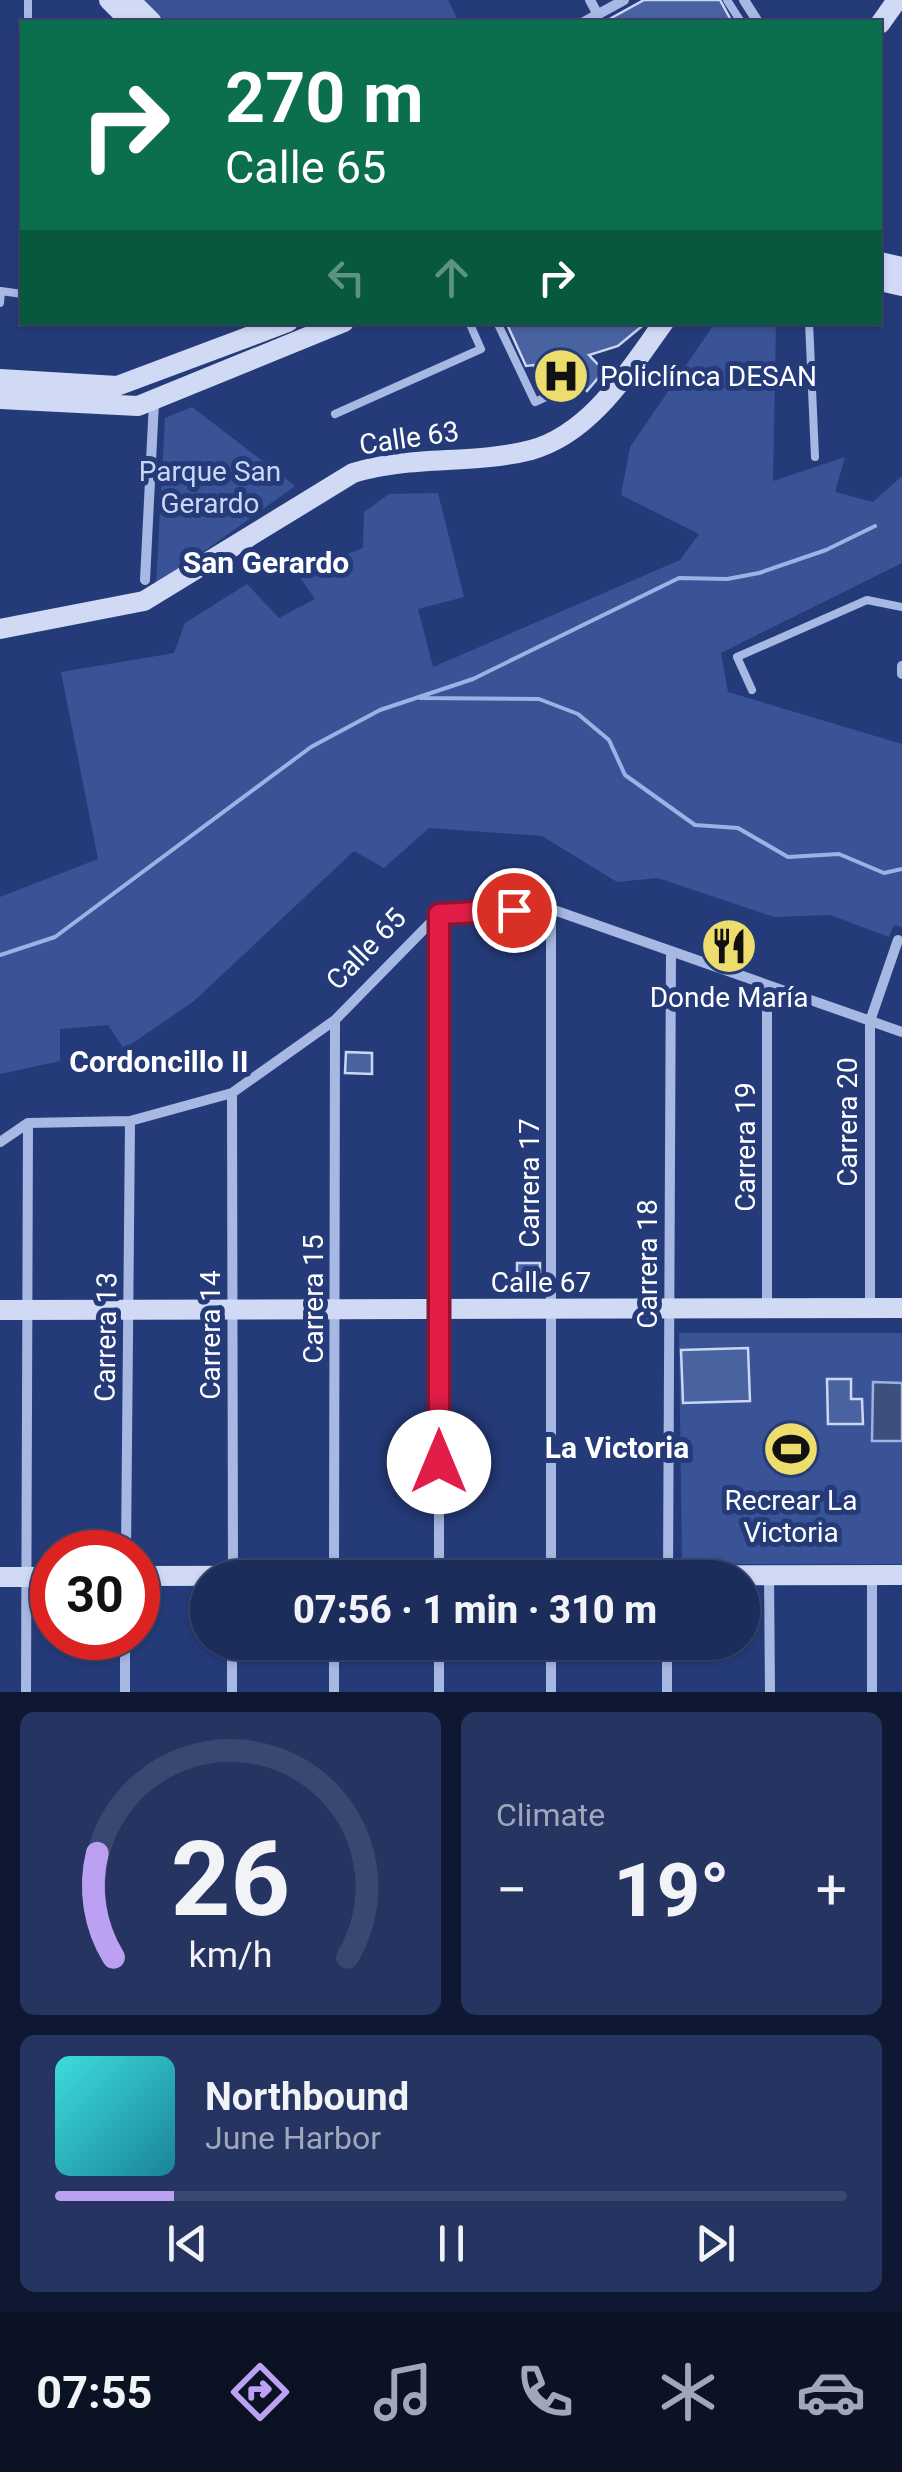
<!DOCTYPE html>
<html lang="en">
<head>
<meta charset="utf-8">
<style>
  :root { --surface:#1c2c5b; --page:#253461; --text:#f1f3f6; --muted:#a0a7bb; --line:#3a4871; --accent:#bca0f2 }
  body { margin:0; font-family:Roboto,sans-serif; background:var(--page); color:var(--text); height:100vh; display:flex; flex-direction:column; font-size:38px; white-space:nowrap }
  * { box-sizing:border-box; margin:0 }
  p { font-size:32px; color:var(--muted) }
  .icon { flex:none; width:55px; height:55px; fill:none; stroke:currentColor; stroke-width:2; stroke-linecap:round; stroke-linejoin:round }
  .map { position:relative; height:1692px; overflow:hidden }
  .details { display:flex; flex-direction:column; gap:20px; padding:20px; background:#0f1832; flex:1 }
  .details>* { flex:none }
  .banner { position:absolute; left:20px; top:20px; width:862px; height:305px; border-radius:0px; box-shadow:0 2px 8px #0004,0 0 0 2px var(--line); background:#0b6e4f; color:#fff; overflow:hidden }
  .speed { position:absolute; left:30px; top:1530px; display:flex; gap:20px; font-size:50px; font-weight:700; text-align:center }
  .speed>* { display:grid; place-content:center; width:130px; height:130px; border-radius:50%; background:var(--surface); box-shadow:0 2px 8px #0004,0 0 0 2px var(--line); line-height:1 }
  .speed .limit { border:15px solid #d22; background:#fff; color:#111 }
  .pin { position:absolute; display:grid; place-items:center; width:85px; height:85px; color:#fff; margin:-42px; border:5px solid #fff; border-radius:50%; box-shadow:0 2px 10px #0007 }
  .me { position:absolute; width:110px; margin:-55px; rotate:0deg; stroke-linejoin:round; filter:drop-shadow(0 0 8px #0008) }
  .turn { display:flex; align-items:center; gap:35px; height:210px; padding:0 40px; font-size:45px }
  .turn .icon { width:130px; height:130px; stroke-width:2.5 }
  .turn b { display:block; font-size:70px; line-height:85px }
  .lanes { display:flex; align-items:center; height:95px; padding:0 40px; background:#0003; justify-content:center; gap:50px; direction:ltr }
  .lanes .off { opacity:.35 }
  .big { font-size:75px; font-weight:800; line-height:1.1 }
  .details .widget { flex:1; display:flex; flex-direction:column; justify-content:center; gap:15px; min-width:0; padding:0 35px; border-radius:15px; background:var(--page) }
  .details .dial { align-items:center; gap:0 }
  .dial svg { height:260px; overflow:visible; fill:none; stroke:var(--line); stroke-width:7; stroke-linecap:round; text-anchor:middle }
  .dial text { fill:var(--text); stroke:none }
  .song { display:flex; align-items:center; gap:30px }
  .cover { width:120px; height:120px; border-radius:15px; background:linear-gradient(135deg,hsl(180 70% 55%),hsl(190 70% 35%)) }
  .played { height:10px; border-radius:5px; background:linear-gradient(90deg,var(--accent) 15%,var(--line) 15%) }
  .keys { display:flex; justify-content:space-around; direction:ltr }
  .heat { display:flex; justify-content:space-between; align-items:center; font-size:55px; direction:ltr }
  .details .tiles { flex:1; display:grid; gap:20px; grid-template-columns:1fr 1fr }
  .widget:last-child { grid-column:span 2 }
  .trip { position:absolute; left:190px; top:1560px; width:570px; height:100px; border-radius:50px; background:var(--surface); box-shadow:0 2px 8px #0004,0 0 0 2px var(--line); font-weight:800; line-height:100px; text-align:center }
  .dock { display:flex; height:160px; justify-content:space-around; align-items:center; background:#0b1224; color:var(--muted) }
  .dock .icon { width:70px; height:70px }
  .dock .selected { color:var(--accent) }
  .dock b { font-size:45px; color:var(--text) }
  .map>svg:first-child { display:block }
</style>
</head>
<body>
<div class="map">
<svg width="902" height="1692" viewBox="0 0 902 1692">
  <rect width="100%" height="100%" fill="#253b79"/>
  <path fill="#395396" d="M145,0H448L459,22H166Z
    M715,323H776L773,481L845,457L835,492L873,502L902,476V563L721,653L728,692L902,744V927L894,925L889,937L830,915L774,917L658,878L617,882L542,836L429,828L384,868L354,851L194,1001L124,1049L108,1025L60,1029V1061L0,1074V897L98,859L61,672L174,653L185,623L247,584L279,618L315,599L297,573L363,548L364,512L389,494L438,493L464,597L418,609L433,667L680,560L699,534L621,495L630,447Z
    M192,407L295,486L156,586L165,418Z
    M679,1333H902V1564H682Z"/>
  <path fill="#3e4f7c" stroke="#9cb1e4" stroke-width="2.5" d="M873,1382L902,1383V1441H872Z"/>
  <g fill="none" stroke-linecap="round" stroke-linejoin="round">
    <path stroke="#9cb1e4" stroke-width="4" d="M420,698L539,699L578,714L609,740L625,775L695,825L738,828L788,857L839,854L884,873L902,869
      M0,955L55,937L311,747L380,710L473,679L679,578L727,579L759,573L826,550L875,526"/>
  </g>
  <path fill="#4962a0" stroke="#cad6f3" stroke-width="2.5" d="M644,0H720L732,22H604Z
    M506,322H647L618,346L589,355L604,371L587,391L573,378L544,390L534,365L526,366Z
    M346,1052L372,1053V1074L345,1073Z
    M517,1263H540V1287H517Z
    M748,1348L750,1401L683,1403L681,1350Z
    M827,1379H851V1399H862L863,1424H828Z"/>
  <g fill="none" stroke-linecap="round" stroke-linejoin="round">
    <path stroke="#a7b8e3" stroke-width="8" d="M727,0L741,22
      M28,22V0
      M0,303L1,291L22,294
      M497,322L535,402L568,387
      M809,322L815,457
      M335,414L481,349L469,322
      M752,690L737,657L867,600L902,607"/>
    <path stroke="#a7b8e3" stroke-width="10" d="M590,0L598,15
      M744,0L758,22
      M584,22L624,0
      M145,580L154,402
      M902,666V674
      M551,909V1577
      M439,914V1577
      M767,985V1308
      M232,1093L233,1577
      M0,1142L28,1123L130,1121L232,1093L335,1020L439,914L551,909L902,1032
      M870,1307V1021L898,940
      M126,1552L130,1121
      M769,1575L770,1692
      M334,1577L335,1020
      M668,1577L671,951
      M439,1642V1692
      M26,1692L28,1123
      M125,1692V1638
      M232,1692V1642
      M334,1692V1642
      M551,1692V1642
      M667,1692V1642
      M872,1692V1575"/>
    <path stroke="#d0daf4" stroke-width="20" d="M109,0L131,22
      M130,0L152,22
      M880,24L897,0
      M880,262L902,267
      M880,281L902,286
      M0,379L117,386L288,322
      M0,399L138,406L344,322
      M0,629L144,601L353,473C411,455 473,465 531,450C592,433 629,370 664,322
      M0,1310L902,1308
      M138,1576L902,1575
      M0,1577H52"/>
  </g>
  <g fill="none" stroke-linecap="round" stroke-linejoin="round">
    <g stroke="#92132f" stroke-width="25">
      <path id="route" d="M439,1462V914L514,910"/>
    </g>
    <use href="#route" stroke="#e11d48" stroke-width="18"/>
  </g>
  <defs>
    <g id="hospital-disc" transform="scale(2.875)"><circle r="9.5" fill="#eddd6c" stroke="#253b79"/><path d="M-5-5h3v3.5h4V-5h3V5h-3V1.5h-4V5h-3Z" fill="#111"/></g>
    <g id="restaurant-disc" transform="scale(2.875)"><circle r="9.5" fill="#eddd6c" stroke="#253b79"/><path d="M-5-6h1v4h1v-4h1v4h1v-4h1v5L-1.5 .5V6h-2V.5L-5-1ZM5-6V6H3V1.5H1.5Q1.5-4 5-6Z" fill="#111"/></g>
    <g id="stadium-disc" transform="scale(2.875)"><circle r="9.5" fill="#eddd6c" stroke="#253b79"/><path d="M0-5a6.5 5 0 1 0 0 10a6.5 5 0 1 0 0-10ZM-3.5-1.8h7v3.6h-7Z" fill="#111"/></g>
  </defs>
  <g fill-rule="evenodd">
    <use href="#hospital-disc" x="561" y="376"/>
    <use href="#restaurant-disc" x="729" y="946"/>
    <use href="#stadium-disc" x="791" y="1449"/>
  </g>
  <g text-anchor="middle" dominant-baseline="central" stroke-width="10" stroke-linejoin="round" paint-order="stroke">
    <g font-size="28" fill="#fff" stroke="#253b79">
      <text x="600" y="376" text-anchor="start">Policlínca DESAN</text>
      <text x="729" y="997">Donde María</text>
      <text x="791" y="1500">Recrear La<tspan x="791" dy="32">Victoria</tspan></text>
    </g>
    <g font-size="28" fill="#fff" stroke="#253b79">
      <text transform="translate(409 438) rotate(-8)">Calle 63</text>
      <text transform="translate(366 949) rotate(-46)">Calle 65</text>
      <text transform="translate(847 1122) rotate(-90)">Carrera 20</text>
      <text transform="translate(745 1147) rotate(-90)">Carrera 19</text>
      <text transform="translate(529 1183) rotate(-90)">Carrera 17</text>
      <text transform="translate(647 1264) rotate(-90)">Carrera 18</text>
      <text x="541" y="1282">Calle 67</text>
      <text transform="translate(313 1299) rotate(-90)">Carrera 15</text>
      <text transform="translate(210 1335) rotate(-90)">Carrera 14</text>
      <text transform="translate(106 1337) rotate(-89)">Carrera 13</text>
    </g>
    <g font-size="28" fill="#cad6f3" stroke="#253b79">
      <text x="210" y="471">Parque San<tspan x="210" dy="32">Gerardo</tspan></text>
    </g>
    <g font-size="30" font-weight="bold" fill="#fff" stroke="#253b79">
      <text x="266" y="562">San Gerardo</text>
      <text x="159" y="1061">Cordoncillo II</text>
      <text x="617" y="1447">La Victoria</text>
    </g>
  </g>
</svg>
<div class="speed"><div class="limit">30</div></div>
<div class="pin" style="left:514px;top:910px;background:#d93025"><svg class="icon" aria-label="arrive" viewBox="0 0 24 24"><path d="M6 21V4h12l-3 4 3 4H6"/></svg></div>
<svg class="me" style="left:439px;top:1462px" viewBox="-20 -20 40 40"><circle r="19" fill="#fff"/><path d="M0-13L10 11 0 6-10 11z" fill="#e11d48"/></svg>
<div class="trip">07:56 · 1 min · 310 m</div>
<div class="banner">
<div class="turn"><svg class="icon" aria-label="right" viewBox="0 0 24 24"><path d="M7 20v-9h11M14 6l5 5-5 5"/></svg><div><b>270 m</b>Calle 65</div></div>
<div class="lanes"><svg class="icon off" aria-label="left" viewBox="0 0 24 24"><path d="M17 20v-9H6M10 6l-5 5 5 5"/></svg><svg class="icon off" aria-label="ahead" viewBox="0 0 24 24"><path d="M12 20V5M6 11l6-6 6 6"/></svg><svg class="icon" aria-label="right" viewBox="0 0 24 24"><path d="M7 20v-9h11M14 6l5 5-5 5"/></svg></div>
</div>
</div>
<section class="details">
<div class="tiles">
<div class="widget dial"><svg viewBox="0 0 100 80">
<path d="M14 69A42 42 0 1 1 86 69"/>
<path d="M14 69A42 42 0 0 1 9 37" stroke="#bca0f2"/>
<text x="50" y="56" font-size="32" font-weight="700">26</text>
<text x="50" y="72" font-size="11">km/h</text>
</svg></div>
<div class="widget"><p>Climate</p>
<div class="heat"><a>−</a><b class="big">19°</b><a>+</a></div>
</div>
<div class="widget">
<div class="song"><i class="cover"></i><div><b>Northbound</b><p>June Harbor</p></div></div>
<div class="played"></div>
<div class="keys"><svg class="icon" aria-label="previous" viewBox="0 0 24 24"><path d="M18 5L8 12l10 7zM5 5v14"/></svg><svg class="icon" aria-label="pause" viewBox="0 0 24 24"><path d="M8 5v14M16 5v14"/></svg><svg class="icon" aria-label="next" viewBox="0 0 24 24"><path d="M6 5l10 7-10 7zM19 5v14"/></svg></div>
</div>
</div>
</section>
<nav class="dock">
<b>07:55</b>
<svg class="icon selected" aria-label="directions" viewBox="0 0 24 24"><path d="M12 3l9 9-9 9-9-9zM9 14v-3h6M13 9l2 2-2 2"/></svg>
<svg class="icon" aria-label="music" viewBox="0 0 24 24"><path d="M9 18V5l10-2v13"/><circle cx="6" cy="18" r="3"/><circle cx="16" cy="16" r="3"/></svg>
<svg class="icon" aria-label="phone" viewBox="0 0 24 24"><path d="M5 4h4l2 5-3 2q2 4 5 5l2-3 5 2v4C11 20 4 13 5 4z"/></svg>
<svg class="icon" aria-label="climate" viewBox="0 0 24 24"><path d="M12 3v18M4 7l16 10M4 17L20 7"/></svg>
<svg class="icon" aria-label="car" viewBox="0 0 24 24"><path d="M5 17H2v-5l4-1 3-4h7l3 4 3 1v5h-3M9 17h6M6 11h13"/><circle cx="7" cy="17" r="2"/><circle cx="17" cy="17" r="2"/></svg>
</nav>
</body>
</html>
